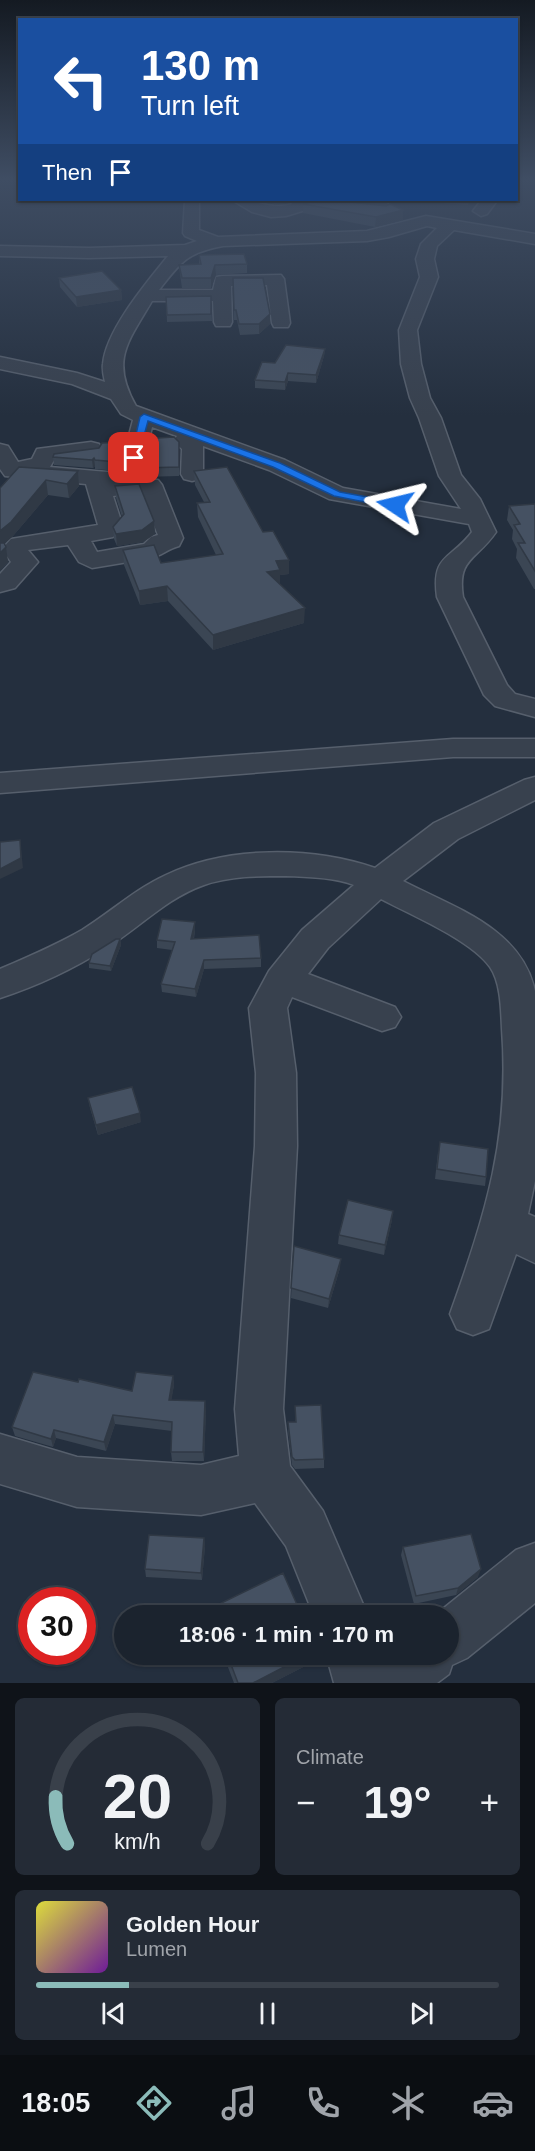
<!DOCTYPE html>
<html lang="en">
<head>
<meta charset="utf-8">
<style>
  :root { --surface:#1b232e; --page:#242b36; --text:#f1f3f6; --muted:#a0a4aa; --line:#39404a; --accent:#8bbbb9 }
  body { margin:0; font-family:Helvetica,sans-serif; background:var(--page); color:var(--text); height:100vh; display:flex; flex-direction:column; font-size:22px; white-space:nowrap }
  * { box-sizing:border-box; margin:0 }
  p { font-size:20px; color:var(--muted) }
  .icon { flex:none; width:33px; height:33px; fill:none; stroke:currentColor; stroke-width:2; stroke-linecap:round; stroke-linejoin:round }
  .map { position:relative; height:1683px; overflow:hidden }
  .panel { display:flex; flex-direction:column; gap:15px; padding:15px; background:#0f1319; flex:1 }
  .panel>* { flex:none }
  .guide { position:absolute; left:18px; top:18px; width:500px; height:183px; border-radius:0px; box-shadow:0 2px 4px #0004,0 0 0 2px var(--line); background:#1a4fa0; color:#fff; overflow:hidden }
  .speed { position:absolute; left:18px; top:1587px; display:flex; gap:12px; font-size:30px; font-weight:700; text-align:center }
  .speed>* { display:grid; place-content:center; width:78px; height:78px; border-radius:50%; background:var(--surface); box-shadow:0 2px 4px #0004,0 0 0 2px var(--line); line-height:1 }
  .speed .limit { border:9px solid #d22; background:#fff; color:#111 }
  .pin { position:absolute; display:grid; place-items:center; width:51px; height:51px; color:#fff; margin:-26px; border-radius:12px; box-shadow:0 3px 9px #0006 }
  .me { position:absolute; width:66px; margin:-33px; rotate:280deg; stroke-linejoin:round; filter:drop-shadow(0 0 4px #0008) }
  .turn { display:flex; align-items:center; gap:21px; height:126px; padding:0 24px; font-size:27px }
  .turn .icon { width:78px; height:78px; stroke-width:2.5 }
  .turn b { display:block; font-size:42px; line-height:51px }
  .then { display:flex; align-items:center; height:57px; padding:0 24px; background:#0003; gap:12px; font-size:22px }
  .big { font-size:45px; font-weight:700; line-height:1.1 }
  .panel .card { flex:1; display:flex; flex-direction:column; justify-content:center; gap:9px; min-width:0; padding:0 21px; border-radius:9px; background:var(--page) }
  .panel .dial { align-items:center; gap:0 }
  .dial svg { height:156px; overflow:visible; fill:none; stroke:var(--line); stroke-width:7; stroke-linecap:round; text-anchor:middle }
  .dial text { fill:var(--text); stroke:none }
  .song { display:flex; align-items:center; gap:18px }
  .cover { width:72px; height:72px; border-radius:9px; background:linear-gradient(135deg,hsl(60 70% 55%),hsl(280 70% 35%)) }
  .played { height:6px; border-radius:3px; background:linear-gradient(90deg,var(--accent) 20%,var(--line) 20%) }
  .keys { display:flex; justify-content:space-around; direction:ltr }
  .heat { display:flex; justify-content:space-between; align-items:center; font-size:33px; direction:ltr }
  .panel .tiles { flex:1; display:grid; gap:15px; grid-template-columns:1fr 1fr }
  .card:last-child { grid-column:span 2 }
  .trip { position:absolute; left:114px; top:1605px; width:345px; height:60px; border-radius:30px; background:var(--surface); box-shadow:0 2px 4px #0004,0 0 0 2px var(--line); font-weight:700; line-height:60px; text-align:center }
  .tabs { display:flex; height:96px; justify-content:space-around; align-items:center; background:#0b0e12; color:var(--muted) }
  .tabs .icon { width:42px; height:42px }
  .tabs .selected { color:var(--accent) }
  .tabs b { font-size:27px; color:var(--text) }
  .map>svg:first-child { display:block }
</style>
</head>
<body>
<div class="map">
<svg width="535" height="1683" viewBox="0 0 535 1683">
  <rect width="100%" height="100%" fill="#242f3e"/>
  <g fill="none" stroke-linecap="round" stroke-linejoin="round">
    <g stroke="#565f6c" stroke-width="3">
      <path id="minor" d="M185,200H199V230L218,237L367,231L426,216L535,234V244L454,230L437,246L434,259L438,277L417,330L421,364L430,398L441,418L461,475L480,499L496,532C476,561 457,558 463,597L507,685L515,694L535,699V717L495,706L484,695L437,597C431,554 451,560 472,532L469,524L329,499L269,470L203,446V474L200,479L192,481L184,479L181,474L182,449L173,441L177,436L152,427L141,474L138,479L158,480L162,485L183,538L179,546C168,549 162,555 152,558L92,568L79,562L68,545L28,550L38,562L15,588L0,592V574L11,562L2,549L11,539L98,525L86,484L5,476L0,469V444L8,446L18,462L32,459L37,449L91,442L99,444L102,449L99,454L54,460L50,467L119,473L133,420L121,414L111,399L72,384L0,369V357L77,373L105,382C104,377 102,370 103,364C106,330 147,282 168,256L89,258L0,256V246L89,248L185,245L197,241L185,236L183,233ZM427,226L437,228L421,244L416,259L420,277L399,330L401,364L410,398L419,418L439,476L461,509L343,488L285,460L136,406C110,360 128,342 152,301H213L214,322L216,326H230L232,322L231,286L267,285L272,323L274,327H288L290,323L284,279L281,275L222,276L216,277L213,290H159C181,262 186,253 223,246L367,241L389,237ZM141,493L158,535L151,537L144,544L97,552L91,541L113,537L123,527L113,496Z
        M232,200C254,198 270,211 292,204L289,200H382L394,208L386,213L322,205L286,216L271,217L252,212Z
        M479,200H494L496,202L487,214L481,216L473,211L480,202Z
        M453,739H535V757H453L0,793V773Z
        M535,777V800L458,839L403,881C455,908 521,928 535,991V1181L528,1214L535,1217V1263L516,1254L489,1329L473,1335L457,1329L450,1314C486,1213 510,1138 502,1029C501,1009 501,983 490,967C471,940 411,915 381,899L328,948L308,974L395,1007L401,1017L395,1027L382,1031L292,997L287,1008L296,1073L297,1146L283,1409L290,1466L323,1511L368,1616H314L286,1546L255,1503L201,1515L77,1507L0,1484V1434L77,1457L201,1465L239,1456L235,1409L255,1146L256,1073L249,1008L269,971L302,930L354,885C333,877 307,877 286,876C259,876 230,876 204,885C167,898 140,927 108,947C75,968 37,986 0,998V969C28,957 56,945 82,930C111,912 135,889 166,875C227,846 311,846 375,868L434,823L524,780Z
        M535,1543V1603L467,1658L452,1665L449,1674L437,1683H334L326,1654H381L382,1657L385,1654H448V1616H434L516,1550Z"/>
    </g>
    <use href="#minor" fill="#38414e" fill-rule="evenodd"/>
  </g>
  <path fill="#3b4654" d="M251,200H288V203L277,204Z
    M427,200H469L468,205L428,202Z
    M303,204L403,210V220L375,227L303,213Z
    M199,255L247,264V273L216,275L211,288H182L180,274L179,265L199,264Z
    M59,278L121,290L122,300L77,307L60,287Z
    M233,278L270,324L259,334L240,335L237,320H234Z
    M211,296L212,321L167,322L166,297Z
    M325,349L324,356L316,383L288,381L285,390L255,388V380L275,363Z
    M179,442V476L142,477V468L157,446Z
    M121,455L117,471L95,469V466L93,468L54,465L53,457Z
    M78,471L79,486L69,498L48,495L13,536L4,544L8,562L0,571V488Z
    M194,471L263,532L289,574L280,575V585L304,623L213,650L168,601L140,605L124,565L123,550L161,563L216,555L198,517L197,503L204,502L195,485Z
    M115,486L154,521L155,534L143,542L117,546L114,539L113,527L122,517L116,498Z
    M535,504V589H534L516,558L517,549L512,539L513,530L507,520L509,506Z
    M195,930L194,939L261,958V967L204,969L196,997L162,992L161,984L172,950L157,948V940Z
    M120,939L121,945L111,971L89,968V963Z
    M88,1098L141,1122L98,1135L90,1108Z
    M438,1152L486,1177L485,1186L435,1179Z
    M392,1220L384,1255L338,1244L339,1235Z
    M294,1246L340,1268L328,1308L291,1298Z
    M173,1376L174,1385L171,1400L206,1409L204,1461H172L171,1452L172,1431L115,1424L106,1451L56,1438L53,1447L15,1436L12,1427L78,1382L132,1391Z
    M295,1406L324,1459V1468L295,1469L292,1465L288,1431V1422H295Z
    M204,1538L205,1546L202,1580L146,1577L145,1569Z
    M403,1547L478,1577L456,1595L414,1604L401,1555Z
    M223,1654H317V1660L272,1683H234Z"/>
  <path fill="#303945" d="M277,200H288V203L277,204Z
    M403,210V220L375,227L376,217Z
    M215,265L216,275L211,288V278Z
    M121,290L122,300L77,307L76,297Z
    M270,314V324L259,334V324Z
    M325,349L324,356L316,383V375Z
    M288,373V381L285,390V382Z
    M121,447V455L117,471V462Z
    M94,458L95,466L93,468L92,460Z
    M78,471L79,486L69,498L67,484Z
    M46,480L48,495L13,536L0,548V531Z
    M154,521L155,534L143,542L117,546L116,534Z
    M6,547L8,562L0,571V553Z
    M289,560V574L280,575V585L267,572L276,561Z
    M167,586L168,601L140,605L139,591Z
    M305,608L304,623L213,650V635Z
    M20,840L23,868L0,879V869Z
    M195,922V930L192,947L191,939Z
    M120,939L121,945L111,971L110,966Z
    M204,960V969L196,997L195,989Z
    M140,1113L141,1122L98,1135L96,1125Z
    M393,1211L392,1220L384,1255L385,1245Z
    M341,1259L340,1268L328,1308L329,1299Z
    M173,1376L174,1385L170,1409L169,1400Z
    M205,1401L206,1409L204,1461L203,1452Z
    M113,1415L115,1424L106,1451L104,1442Z
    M54,1430L56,1438L53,1447L51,1439Z
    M204,1538L205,1546L202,1580L201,1573Z
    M481,1569L478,1577L456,1595L458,1588Z
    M309,1654H317V1660L272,1683H253Z"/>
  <path fill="#455162" stroke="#303945" stroke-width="1.5" d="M318,200H333L386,206L390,204L403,210L376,217L303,204Z
    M244,254L247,264L215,265L211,278H182L179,265L201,264L199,255Z
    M102,271L121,290L76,297L59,278Z
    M233,278H263L270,314L259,324H239L236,310H234Z
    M211,296V314L167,315L166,297Z
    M286,345L325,349L316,375L288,373L285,382L255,380L262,362L275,363Z
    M174,437L179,442V467L142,468L147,446H157V438Z
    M119,442L121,447L117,462L95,460L94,458L92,460L53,457L54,454L99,448L102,443Z
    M19,467L78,471L67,484L46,480L11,522L0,531V488Z
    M227,467L263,532L273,531L289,560L276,561L280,570L267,572L305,608L213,635L167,586L139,591L123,550L154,545L161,563L223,554L197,503L210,502L194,471Z
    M139,484L154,521L142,530L116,534L113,527L124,514L115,486Z
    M535,504V571L518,543H525L514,525L520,524L509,506Z
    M0,543H4L6,547L0,553Z
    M20,840L21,858L0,869V842Z
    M162,919L195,922L191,939L259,935L261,958L204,960L195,989L161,984L175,942L157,940Z
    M116,939H120L110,966L89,963L92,954Z
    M132,1087L140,1113L96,1125L88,1098Z
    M440,1142L488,1149L486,1177L437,1169Z
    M348,1200L393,1211L385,1245L339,1235Z
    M294,1246L341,1259L329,1299L291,1288Z
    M33,1372L78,1382L79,1379L132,1391L136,1372L173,1376L169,1400L205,1401L203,1452H171L172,1422L113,1415L104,1442L54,1430L51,1439L12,1427Z
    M321,1405L324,1459L295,1460L292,1457L288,1422H296L295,1406Z
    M471,1534L481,1569L458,1588L416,1596L403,1547Z
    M149,1535L204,1538L201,1573L145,1569Z
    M283,1573L302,1616H212L209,1609Z
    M227,1654H309L253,1683H238Z"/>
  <linearGradient id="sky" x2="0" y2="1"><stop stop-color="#141a22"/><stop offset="0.43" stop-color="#3f4d63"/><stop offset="1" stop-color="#3f4d63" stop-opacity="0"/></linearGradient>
  <rect width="535" height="416" fill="url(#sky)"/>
  <path fill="#1a73e8" stroke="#114b97" stroke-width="1.5" d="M144,414L280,463L340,492L395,502L400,505L395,508L334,496L273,467L148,421L138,458L130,460L140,417Z"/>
</svg>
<div class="speed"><div class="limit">30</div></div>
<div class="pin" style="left:134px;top:458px;background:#d93025"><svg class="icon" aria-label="arrive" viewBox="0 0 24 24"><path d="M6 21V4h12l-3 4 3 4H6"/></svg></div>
<svg class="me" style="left:395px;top:505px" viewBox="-20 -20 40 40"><path d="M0-17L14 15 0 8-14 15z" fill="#1a73e8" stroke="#fff" stroke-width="4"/></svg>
<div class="trip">18:06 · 1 min · 170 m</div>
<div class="guide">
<div class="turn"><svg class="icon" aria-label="left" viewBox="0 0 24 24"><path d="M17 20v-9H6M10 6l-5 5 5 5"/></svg><div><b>130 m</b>Turn left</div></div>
<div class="then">Then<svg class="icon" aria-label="arrive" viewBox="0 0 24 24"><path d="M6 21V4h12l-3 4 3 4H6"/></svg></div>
</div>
</div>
<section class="panel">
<div class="tiles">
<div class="card dial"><svg viewBox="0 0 100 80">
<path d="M14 69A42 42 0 1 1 86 69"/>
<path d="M14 69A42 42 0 0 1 8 45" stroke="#8bbbb9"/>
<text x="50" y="56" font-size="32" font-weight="700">20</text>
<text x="50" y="72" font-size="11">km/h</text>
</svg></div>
<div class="card"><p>Climate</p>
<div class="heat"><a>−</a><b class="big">19°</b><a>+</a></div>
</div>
<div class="card">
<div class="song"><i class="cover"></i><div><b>Golden Hour</b><p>Lumen</p></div></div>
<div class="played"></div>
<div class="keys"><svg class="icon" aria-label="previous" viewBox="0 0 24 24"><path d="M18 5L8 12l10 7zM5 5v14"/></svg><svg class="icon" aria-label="pause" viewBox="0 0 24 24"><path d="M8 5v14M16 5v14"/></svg><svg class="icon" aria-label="next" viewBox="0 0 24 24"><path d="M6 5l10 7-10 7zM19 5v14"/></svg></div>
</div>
</div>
</section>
<nav class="tabs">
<b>18:05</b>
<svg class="icon selected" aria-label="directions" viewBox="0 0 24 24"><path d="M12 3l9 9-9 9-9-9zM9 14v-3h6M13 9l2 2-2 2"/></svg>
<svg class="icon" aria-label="music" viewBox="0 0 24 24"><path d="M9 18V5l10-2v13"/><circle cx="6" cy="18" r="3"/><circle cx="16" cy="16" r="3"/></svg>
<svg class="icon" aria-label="phone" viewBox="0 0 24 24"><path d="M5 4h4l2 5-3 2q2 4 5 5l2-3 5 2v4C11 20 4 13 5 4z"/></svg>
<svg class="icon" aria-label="climate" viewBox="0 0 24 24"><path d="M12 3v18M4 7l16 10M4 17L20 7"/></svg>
<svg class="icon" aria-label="car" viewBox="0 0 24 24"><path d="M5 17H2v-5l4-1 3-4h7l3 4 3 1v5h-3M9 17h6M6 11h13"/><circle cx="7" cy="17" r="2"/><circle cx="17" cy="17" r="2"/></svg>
</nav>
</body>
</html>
